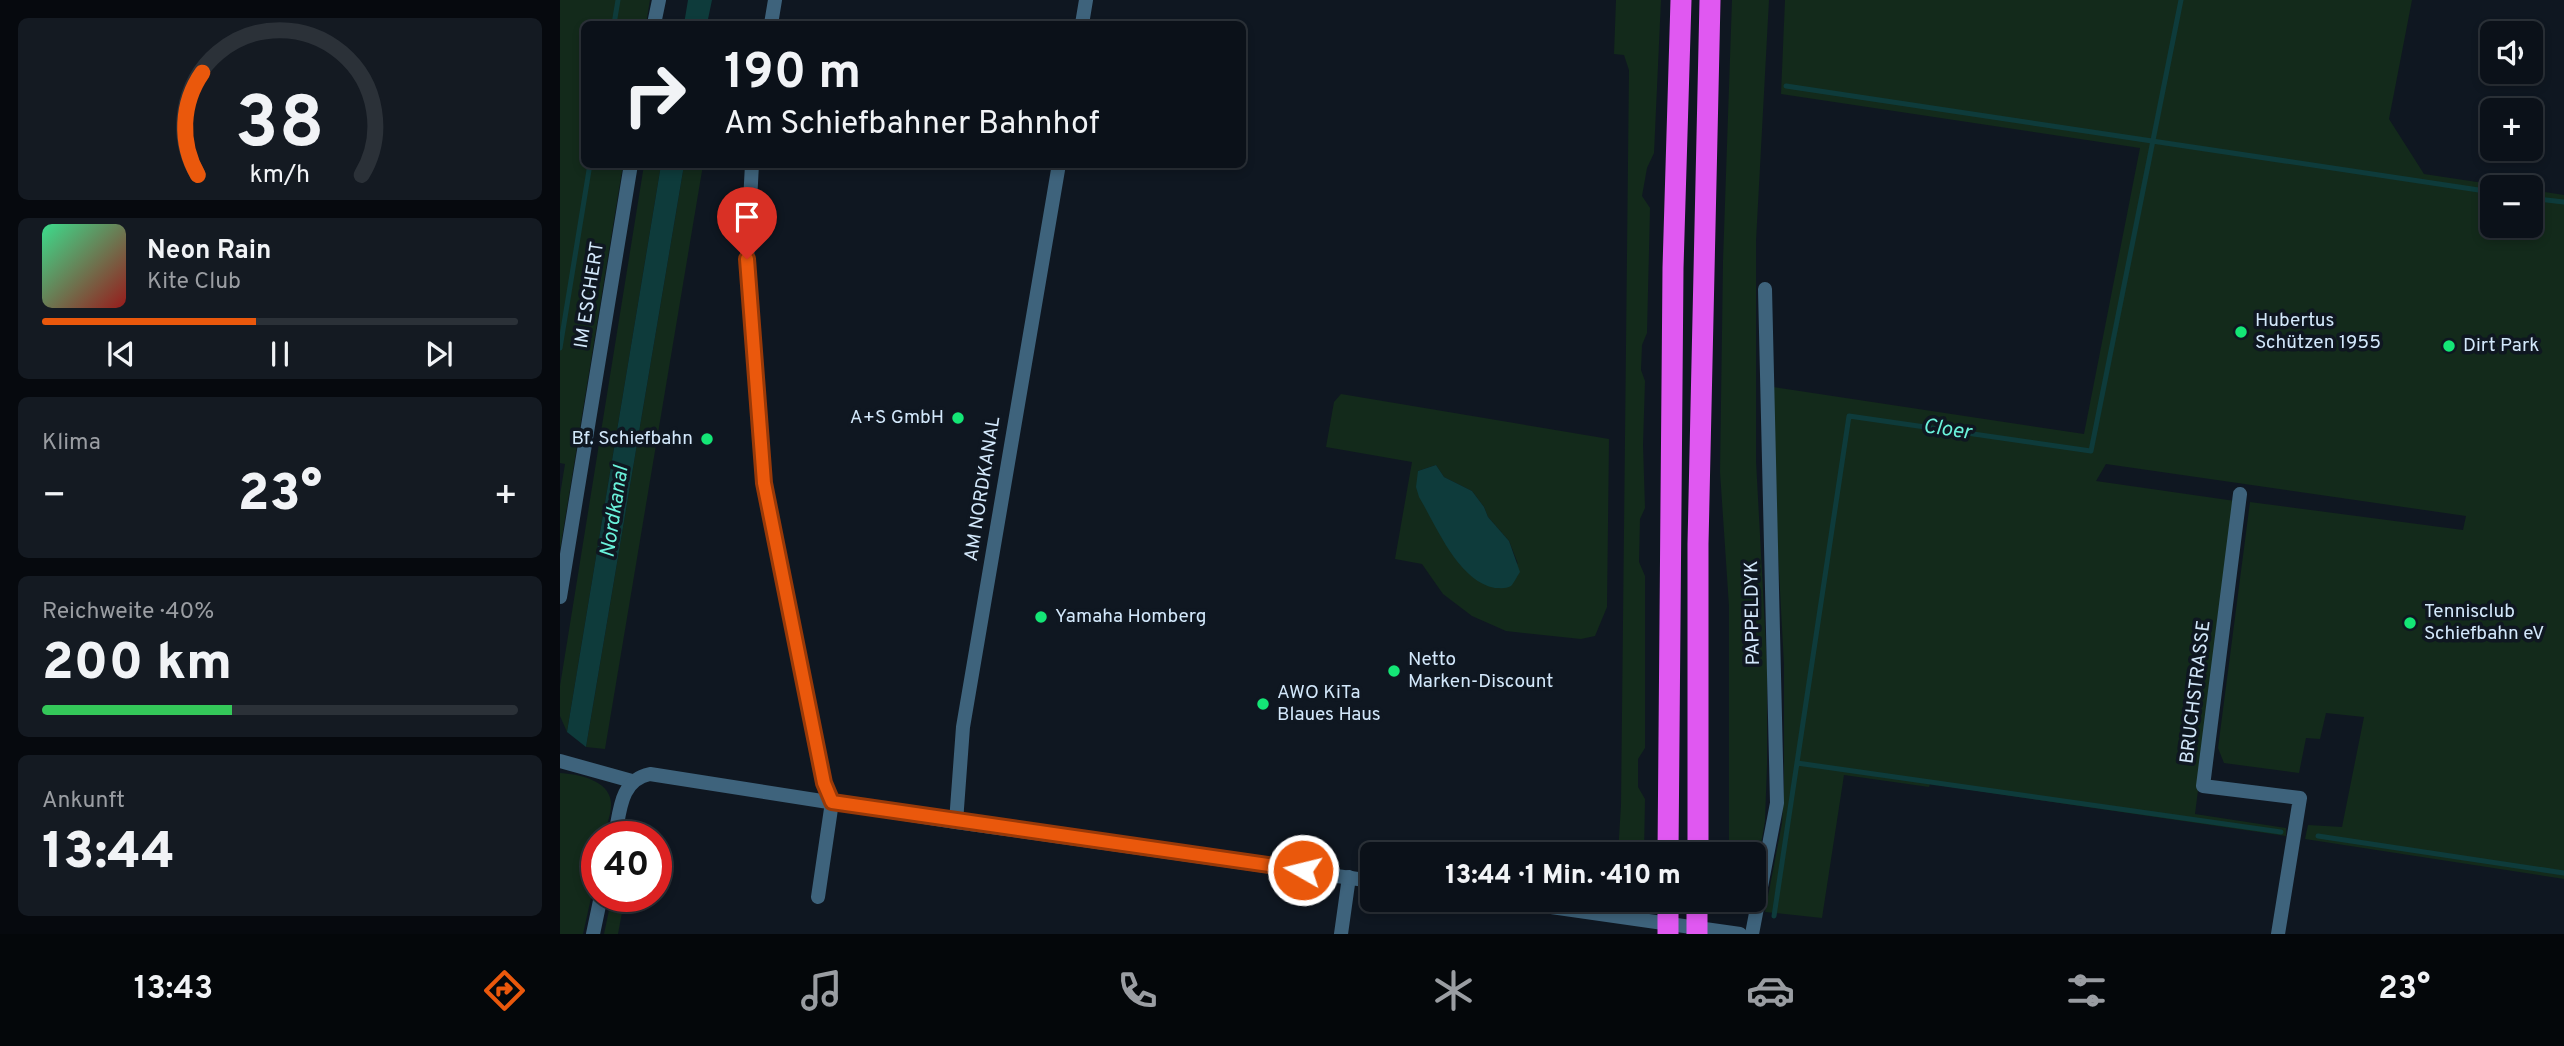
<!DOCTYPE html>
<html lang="de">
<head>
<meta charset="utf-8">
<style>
  :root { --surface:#0b1119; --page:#141a22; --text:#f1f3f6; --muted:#9a9da2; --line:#2b3138; --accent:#ea580c }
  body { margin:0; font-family:Overpass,sans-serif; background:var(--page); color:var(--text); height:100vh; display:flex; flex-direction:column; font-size:26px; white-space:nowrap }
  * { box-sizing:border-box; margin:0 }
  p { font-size:23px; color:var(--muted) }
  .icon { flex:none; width:38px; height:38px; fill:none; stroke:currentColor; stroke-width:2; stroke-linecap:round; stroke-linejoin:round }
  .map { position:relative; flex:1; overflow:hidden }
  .side { display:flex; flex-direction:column; gap:18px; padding:18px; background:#06090e; width:560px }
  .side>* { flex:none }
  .hud { position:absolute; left:21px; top:21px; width:665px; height:147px; border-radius:10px; box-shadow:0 4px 10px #0003,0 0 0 2px var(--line); background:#0b1119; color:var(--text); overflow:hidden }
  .controls { position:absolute; left:1920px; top:21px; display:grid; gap:14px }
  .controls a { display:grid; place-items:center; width:63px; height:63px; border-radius:10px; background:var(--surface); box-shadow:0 4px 10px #0003,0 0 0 2px var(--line); font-size:35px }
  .speed { position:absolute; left:21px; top:821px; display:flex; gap:14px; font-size:35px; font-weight:700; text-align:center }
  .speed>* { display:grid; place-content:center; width:91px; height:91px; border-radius:50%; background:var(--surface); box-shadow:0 4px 10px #0003,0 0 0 2px var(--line); line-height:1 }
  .speed .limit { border:10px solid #d22; background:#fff; color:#111 }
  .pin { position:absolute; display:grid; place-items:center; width:60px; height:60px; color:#fff; margin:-72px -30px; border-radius:50% 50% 50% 0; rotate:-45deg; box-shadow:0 0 7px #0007 }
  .pin .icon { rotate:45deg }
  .me { position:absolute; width:77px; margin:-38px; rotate:278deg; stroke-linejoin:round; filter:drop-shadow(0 0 5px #0008) }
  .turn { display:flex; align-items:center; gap:24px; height:147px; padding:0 28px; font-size:32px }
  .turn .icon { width:91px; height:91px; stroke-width:2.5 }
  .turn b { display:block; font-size:49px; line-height:60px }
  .big { font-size:52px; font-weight:800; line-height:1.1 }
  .side .widget { flex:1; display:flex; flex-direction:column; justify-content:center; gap:10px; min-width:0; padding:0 24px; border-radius:10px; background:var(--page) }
  .side .dial { align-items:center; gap:0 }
  .dial svg { height:182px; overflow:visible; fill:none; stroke:var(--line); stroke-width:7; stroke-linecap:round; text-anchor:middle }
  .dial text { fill:var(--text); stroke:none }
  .song { display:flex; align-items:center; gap:21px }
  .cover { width:84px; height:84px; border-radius:10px; background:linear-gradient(135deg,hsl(150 70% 55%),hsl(0 70% 35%)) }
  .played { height:7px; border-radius:4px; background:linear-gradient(90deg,var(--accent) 45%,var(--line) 45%) }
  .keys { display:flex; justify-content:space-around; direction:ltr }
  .heat { display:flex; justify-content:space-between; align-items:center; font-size:38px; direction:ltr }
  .charge { height:10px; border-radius:5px; background:linear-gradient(90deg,#34c759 40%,var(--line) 0) }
  .trip { position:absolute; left:800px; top:842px; width:406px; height:70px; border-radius:10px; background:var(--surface); box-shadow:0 4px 10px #0003,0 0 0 2px var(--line); font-weight:800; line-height:70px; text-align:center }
  .dock { display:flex; height:112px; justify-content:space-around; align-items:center; background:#04070a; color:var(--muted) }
  .dock .icon { width:49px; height:49px }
  .dock .current { color:var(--accent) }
  .dock b { font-size:32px; color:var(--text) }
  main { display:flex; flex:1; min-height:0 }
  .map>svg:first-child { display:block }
</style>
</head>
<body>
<main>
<section class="side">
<div class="widget dial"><svg viewBox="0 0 100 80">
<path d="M14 69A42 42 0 1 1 86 69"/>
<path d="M14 69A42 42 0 0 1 16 24" stroke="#ea580c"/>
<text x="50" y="56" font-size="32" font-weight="700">38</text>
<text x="50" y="72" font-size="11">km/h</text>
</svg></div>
<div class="widget">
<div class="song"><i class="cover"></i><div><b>Neon Rain</b><p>Kite Club</p></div></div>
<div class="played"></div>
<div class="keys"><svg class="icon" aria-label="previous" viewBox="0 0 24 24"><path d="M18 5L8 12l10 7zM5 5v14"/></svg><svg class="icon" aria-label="pause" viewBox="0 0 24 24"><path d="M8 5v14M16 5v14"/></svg><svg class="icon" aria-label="next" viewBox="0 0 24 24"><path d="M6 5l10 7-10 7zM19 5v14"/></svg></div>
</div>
<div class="widget"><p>Klima</p>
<div class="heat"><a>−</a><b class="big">23°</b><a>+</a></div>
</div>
<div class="widget"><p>Reichweite · 40%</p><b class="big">200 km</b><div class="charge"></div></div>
<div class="widget"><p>Ankunft</p><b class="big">13:44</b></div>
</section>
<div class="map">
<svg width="2004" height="934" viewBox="0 0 2004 934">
  <rect width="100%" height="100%" fill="#0f1721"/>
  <path fill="#132a1b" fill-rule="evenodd" d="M0,0H90L86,24H24V164L63,165L0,550V495L5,464L0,463Z
    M1056,0H1101L1094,153L1087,168L1082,196L1090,208L1087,333L1082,345L1081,370L1085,381L1083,445L1085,508L1080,519L1079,562L1085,576V748L1078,759V787L1085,799L1084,854H1058L1061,805L1069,70L1064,55L1054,54Z
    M1172,0H1209L1196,241V461L1207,665V765L1205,821L1194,884V854H1169V606L1160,472L1163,261Z
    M1225,0H1852L1829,119L1864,174L1950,187H1932V226H1970L1971,190L2004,195V879L1745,839L1748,825L1782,827L1804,717L1766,713L1760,739L1746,738L1739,773L1664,763L1658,748L1690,502L1903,530L1906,516L1546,464L1536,481L1675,501L1635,814L1726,828V836L1370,784L1369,787L1284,775L1262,918L1205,912L1222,823L1224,789V665L1213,460V387L1524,434L1580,148L1221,94Z
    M84,165H101L7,732L0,716V686Z
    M124,165H143L45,749L26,747Z
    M781,394L1049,439L1047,607L1035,636L1021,639L946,631L912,616L883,594L862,564L835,559L852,462L766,447L774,402ZM876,465L884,477L912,491L924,507L928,517L949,541L958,564L858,471Z
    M0,773C18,774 49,780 51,802C52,813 46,826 44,836H37V871L23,934H0Z
    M52,896H65L58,934H44Z"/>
  <path fill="#0e3b3b" d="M128,0H152L147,24H124Z
    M101,165H124L26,747L7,732Z
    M876,465L884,477L912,491L924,507L928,517L949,541L960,572C957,576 954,583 951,586C946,589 940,588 935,588C898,581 877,527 859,497L856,487L858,471Z"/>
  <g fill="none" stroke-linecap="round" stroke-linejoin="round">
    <path stroke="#0e3b3b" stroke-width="5" d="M54,24L58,0
      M1226,86L1932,192
      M1970,198L2004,202
      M0,348L30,164
      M1237,763L1721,832
      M1758,836L2004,873
      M1214,916L1289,416L1531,451L1621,0"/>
    <path stroke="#3e637c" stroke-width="14" d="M94,24L99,0
      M211,24L215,0
      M522,24L526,0
      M192,164L187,259L204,483L264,783L272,802L258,897
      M1680,494L1643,786L1740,798L1718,934
      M0,597L71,164
      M0,761L72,781
      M396,822L403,727L499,164
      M781,934L789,877
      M1192,934L1217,803L1205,289"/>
    <path stroke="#3e637c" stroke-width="14" d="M55,836C60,811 60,780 90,774L396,822L812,881
      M941,900L1180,934
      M33,934L41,896"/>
    <path stroke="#e058f1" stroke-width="21" d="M1108,854L1113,268L1121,0
      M1138,854V544L1150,0"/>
    <path stroke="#e058f1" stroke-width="21" d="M1108,900V934
      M1137,934V900"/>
  </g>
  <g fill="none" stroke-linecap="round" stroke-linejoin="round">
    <g stroke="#983908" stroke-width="18">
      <path id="route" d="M187,259L204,483L264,783L272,802L743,870"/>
    </g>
    <use href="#route" stroke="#ea580c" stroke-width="12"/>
  </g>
  <g fill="#14e676" stroke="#0f1721" stroke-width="2.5">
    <circle cx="1681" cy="332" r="7"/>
    <circle cx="1889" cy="346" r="7"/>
    <circle cx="398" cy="418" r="7"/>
    <circle cx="147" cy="439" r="7"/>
    <circle cx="481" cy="617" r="7"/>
    <circle cx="1850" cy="623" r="7"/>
    <circle cx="834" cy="671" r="7"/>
    <circle cx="703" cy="704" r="7"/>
  </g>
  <g text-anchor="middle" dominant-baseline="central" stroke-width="7" stroke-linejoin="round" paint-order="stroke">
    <g font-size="19" fill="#d3e8fb" stroke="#0f1721">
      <text transform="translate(30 295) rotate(-81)">IM ESCHERT</text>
      <text transform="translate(423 489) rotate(-81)">AM NORDKANAL</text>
      <text transform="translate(1193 613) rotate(-91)">PAPPELDYK</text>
      <text transform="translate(1636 692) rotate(-83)">BRUCHSTRASSE</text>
    </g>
    <g font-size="19" fill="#d3e8fb" stroke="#0f1721" text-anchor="start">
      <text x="1695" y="321">Hubertus<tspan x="1695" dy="22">Schützen 1955</tspan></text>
      <text x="1903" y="346">Dirt Park</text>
      <text x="384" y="418" text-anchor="end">A+S GmbH</text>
      <text x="133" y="439" text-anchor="end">Bf. Schiefbahn</text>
      <text x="1864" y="612">Tennisclub<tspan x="1864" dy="22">Schiefbahn eV</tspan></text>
      <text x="495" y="617">Yamaha Homberg</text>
      <text x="848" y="660">Netto<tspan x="848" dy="22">Marken-Discount</tspan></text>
      <text x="717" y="693">AWO KiTa<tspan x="717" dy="22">Blaues Haus</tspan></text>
    </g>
    <g font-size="21" font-style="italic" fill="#6af2db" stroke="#0f1721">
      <text transform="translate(1387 430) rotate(8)">Cloer</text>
      <text transform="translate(55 512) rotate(-81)">Nordkanal</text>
    </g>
  </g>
</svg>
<div class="controls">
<a><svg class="icon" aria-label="sound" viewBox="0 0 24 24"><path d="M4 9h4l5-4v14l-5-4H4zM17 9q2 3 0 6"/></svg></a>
<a>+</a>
<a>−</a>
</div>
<div class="speed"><div class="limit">40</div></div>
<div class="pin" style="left:187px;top:259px;background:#d93025"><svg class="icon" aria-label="arrive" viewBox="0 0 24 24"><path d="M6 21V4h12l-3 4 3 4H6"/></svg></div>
<svg class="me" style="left:743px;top:870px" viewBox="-20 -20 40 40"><circle r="17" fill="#ea580c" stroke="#fff" stroke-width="3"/><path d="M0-11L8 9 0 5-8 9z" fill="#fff"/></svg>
<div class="trip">13:44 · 1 Min. · 410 m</div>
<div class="hud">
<div class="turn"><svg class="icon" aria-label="right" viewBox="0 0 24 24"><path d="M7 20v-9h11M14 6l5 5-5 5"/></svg><div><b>190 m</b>Am Schiefbahner Bahnhof</div></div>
</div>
</div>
</main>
<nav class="dock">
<b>13:43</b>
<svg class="icon current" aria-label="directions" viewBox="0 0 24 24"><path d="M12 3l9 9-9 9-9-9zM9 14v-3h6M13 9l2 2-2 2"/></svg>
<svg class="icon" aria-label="music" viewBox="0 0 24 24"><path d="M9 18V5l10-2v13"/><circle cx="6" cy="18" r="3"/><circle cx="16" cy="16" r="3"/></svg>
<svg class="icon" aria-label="phone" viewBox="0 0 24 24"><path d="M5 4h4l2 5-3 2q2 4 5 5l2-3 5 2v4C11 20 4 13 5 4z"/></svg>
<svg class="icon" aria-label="climate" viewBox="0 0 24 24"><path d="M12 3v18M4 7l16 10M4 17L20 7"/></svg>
<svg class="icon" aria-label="car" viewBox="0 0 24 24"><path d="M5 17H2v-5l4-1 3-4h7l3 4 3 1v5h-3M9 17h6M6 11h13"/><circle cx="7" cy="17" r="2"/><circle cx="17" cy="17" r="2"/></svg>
<svg class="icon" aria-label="filters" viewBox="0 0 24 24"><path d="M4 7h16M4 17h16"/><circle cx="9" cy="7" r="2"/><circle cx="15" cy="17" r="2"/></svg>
<b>23°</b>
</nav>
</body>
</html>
